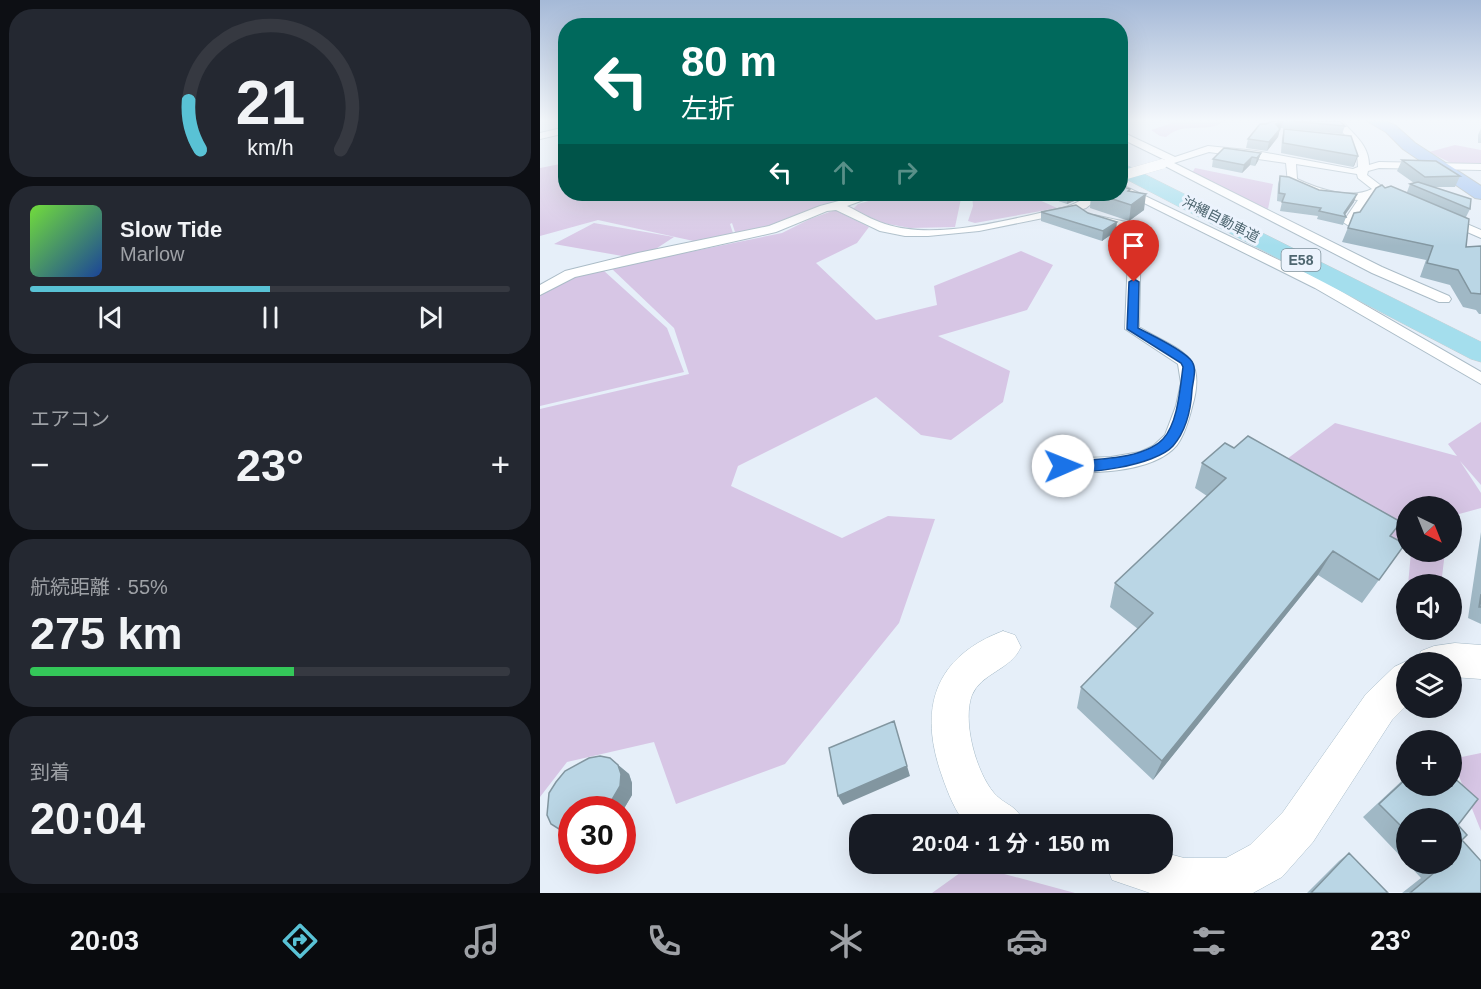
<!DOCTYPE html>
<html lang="ja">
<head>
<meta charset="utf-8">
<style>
  :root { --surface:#171b24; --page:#242831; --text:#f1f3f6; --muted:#9ea1a6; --line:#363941; --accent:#59c2d5 }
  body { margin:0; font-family:Arial,"Noto Sans JP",sans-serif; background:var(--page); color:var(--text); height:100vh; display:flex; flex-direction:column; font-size:22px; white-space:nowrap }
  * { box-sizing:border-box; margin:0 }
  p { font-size:20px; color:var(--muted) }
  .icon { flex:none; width:33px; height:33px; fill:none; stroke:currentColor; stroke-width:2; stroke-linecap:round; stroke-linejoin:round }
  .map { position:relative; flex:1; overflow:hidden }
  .drawer { display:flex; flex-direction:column; gap:9px; padding:9px; background:#0d0f14; width:540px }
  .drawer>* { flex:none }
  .banner { position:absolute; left:18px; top:18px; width:570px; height:183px; border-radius:24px; box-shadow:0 6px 24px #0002; background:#00695c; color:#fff; overflow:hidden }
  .needle { width:39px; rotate:137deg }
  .buttons { position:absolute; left:856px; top:496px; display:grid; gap:12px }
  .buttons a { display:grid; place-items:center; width:66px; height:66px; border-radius:50%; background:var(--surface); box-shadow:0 6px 24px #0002; font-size:30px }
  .speed { position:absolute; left:18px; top:796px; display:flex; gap:12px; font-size:30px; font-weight:700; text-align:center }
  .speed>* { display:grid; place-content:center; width:78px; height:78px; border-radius:50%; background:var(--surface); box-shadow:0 6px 24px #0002; line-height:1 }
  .speed .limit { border:9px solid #d22; background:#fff; color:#111 }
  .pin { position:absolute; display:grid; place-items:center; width:51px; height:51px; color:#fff; margin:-62px -26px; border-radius:50% 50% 50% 0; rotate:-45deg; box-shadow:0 0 6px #0007 }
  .pin .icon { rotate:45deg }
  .me { position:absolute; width:66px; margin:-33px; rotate:89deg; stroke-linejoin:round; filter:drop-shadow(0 0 4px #0008) }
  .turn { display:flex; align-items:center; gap:21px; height:126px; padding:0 24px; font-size:27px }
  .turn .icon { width:78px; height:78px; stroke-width:2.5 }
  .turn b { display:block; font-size:42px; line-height:51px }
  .lanes { display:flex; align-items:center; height:57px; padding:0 24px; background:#0003; justify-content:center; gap:30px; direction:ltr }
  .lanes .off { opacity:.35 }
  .big { font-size:45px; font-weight:700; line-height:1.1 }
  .drawer .widget { flex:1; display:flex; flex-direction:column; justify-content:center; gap:9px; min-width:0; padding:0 21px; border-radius:24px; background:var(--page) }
  .drawer .dial { align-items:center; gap:0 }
  .dial svg { height:156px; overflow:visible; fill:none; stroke:var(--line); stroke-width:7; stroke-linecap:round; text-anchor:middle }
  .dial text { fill:var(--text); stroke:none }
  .song { display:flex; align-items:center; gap:18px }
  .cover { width:72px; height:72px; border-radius:9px; background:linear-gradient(135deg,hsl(100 70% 55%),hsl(220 70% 35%)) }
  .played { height:6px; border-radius:3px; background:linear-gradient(90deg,var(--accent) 50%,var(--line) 50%) }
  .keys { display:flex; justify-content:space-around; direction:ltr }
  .heat { display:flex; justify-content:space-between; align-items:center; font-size:33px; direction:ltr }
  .charge { height:9px; border-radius:4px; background:linear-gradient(90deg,#34c759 55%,var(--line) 0) }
  .trip { position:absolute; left:309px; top:814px; width:324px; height:60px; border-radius:24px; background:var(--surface); box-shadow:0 6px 24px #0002; font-weight:700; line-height:60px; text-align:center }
  .tab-bar { display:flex; height:96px; justify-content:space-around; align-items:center; background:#090b0e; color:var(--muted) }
  .tab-bar .icon { width:42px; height:42px }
  .tab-bar .current { color:var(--accent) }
  .tab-bar b { font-size:27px; color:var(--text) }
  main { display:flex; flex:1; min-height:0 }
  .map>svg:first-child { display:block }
</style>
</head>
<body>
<main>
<section class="drawer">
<div class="widget dial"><svg viewBox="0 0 100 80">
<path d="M14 69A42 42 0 1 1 86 69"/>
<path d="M14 69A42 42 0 0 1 8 44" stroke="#59c2d5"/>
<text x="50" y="56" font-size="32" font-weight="700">21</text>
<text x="50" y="72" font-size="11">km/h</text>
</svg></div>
<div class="widget">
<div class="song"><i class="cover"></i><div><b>Slow Tide</b><p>Marlow</p></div></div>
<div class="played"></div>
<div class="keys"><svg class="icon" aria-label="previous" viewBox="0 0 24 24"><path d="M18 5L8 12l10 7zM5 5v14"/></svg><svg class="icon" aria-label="pause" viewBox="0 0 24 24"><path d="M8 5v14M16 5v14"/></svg><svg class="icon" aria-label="next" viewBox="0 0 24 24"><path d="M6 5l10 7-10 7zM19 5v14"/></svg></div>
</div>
<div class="widget"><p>エアコン</p>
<div class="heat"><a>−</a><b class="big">23°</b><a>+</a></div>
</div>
<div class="widget"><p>航続距離 · 55%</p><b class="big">275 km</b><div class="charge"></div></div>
<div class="widget"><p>到着</p><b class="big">20:04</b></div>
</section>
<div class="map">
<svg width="941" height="893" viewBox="0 0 941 893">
  <rect width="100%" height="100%" fill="#e6eff9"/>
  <path fill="#d7c6e5" d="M633,121H684C666,135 645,120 626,137L620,136L611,130L632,123Z
    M915,145L941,150V164L911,163L889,152Z
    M25,163L26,194H279L230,211C254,203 285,185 309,199L213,232H195L192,223L190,224L193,233L158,242L58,220L0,236V168Z
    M655,168L733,184L728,209L652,173Z
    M353,194L372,197L382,194H422L415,227L370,228L343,223L313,209L318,204Z
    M432,194H486L517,208L435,223L428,221L433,206Z
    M295,210L329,227L317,243L276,263L336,320L397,305L394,286L481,251L513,265L487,310L398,336L470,371L463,402L411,440L381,435L336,397L198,466L191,486L302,538L348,516L395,519L359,623L245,764L136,804L114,742L27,762L0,797V409L149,374L134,328L71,268L242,233L270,219Z
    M54,223L134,237L111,252L88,257L14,244Z
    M63,270L127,328L144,372L0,406V294L37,275Z
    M941,422V485L920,461L941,493V508L912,516V507H867V545L731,471L795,423L917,456L908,444Z
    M871,552H905L901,585H868Z
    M941,753V831L912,759Z
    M431,865L535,893H392Z"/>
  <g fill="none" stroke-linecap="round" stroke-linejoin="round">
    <g stroke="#abbcc7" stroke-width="2">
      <path id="street" d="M794,121H802C814,135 829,145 829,165L839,162L941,164V170L839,168L828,171L827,175L844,188L865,198L859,201L839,194L829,200L813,224L809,226L803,222L818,200L777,196L748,183L746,163L669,152L634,163L842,267L909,296L911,299L909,302H899L832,273L625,166H618V162L625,160L580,138V131L635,157L668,146L716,151L813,169L818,167L817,151ZM756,164L817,174L818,178L832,189C811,200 778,189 757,179Z
        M26,127V133L0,139V133Z
        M580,184L785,282L941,372V384L775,288L580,191Z
        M325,194H340L307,206C319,212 332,220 345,224C397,241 470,219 522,208C538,205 549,192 564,194L546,208L533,212L439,231L388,236H365L340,231L296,210L287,211L236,232L35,277L0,295V285L25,271L98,253L229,226L280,206Z
        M554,215L586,222L601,231L599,327C639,351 668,353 652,407C649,419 645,434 637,445C611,476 541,473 505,472L498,470L496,465L498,460L571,457L600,452L613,446L625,435L636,406L641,383L638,364L585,329L589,233L578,228L550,221L548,219Z
        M906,215L941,230V238L902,221V217Z"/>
    </g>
    <g stroke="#a9bdca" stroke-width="1">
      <path id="secondary" d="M463,631L475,635L481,647C471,670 441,673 432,695C422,721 436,772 454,793C468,808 476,803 485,825H427C415,812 408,793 402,776C378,709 394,657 463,631Z
        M915,643L941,645V679L912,677V663H876L881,651L894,646Z
        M867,661L871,663H867V705L852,720L773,842L742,877L713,893H610L572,880L566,864H622V852L644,858H686L710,845L743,812L826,694L854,667Z"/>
    </g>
    <g stroke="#aeb9bd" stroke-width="2">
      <path id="primary" d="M827,121H845L856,126L875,143L941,186V199L935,198L863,149L846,132Z"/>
    </g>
    <g stroke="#c6ced1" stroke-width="1">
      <path id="highway" d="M580,162L941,342V362L931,359L580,176Z"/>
    </g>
    <use href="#street" fill="#fff" fill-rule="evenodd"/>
    <use href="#secondary" fill="#fff" fill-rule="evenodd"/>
    <use href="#primary" fill="#a6c6f1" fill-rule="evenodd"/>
    <use href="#highway" fill="#a4deed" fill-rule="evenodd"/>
    <g stroke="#abbcc7" stroke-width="10" stroke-linecap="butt">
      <path id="street-bridge" d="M580,176L622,164"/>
    </g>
    <use href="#street-bridge" stroke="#fff" stroke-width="10"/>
  </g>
  <path fill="#a0b8c5" d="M733,121H800L805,126L802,134L741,128H740L738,137L727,151L706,148L708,139Z
    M941,128V143H938V135Z
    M744,129L818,156L814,166L813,167L741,153L742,138Z
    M721,153L718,161L715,166L710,165L702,173L672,167L673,159Z
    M862,160L920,176L915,187H893L930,209L926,217V247L941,246V314H939L936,310L923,307L910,285L880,277L886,260L802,242L814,213L820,212L845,188L867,192L870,184L874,183L857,171Z
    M740,176L814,202L805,215L806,217L803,225L777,219L778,216L740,211L742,202L737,201L738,184Z
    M590,191L604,210L589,221L550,208L551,194L527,204L498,194H580Z
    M501,212L576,231L562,241L501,221Z
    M694,448L861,522L851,536L865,544L822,603L778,575L613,780L537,708L541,687L598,629L570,607L575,583L667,496L655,488L662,463Z
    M941,532V624L928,618Z
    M70,758L89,774L92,783V795L82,812V810H32V836L11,824Z
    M867,776V786L918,825L922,840L941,893H862L881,878L868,864H912L867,819V863L823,817Z
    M809,853L848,893H767L799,861Z"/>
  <path fill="#8296a0" d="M742,121H743L741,128L734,132L736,124Z
    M740,129L738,137L727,151L729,142Z
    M721,153L718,161L715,166L717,158Z
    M817,156H818L814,166L813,167Z
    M712,157L710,165L702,173L704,165Z
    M528,194H551L527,204Z
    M606,194L604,210L589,221L591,205Z
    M817,194L814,202L804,216V213Z
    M577,222L576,231L562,241L563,231Z
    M793,551L778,575L613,780L622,761Z
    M354,721L370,776L303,805L298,796Z
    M78,765L89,774L92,783V795L82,812V810H66Z"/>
  <path fill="#bad6e5" stroke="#8296a0" stroke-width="1.5" d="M733,121H742L736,124L740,129L729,142L708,139L720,124H726Z
    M752,121H800L805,126Z
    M744,129L811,136L818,156H817L743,143Z
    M684,148L721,153L717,158L712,157L704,165L673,159Z
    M862,160L896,161L920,176L885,177Z
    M740,176L749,177L779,190L817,194L804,213L806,217L779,211L781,208L742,202L745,194L739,193Z
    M878,182L931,199L930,209L870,184Z
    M842,185L845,188L851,186L929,219L926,247L941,246V294L931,293L918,270L887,263L893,246L808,228L814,213L820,212L836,188Z
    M580,186L590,189L588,191L606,194L591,205L557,194H580Z
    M536,205L548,213L577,222L563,231L501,212Z
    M708,436L861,522L850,536L865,544L839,580L793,551L622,761L541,687L613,613L575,583L686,478L662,463L685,443L694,448Z
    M941,594V607H939Z
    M354,721L367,766L298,796L289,748Z
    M60,756L70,758L78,765L81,774L80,786L66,810H32V830L19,829L11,824L7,815L9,793L16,782L25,771L49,758Z
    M912,776L938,799L918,825L927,835L922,840L941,861V893H870L901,867L898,864H912V819H867V832L839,804L867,778V786H912Z
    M809,853L848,893H771Z"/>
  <linearGradient id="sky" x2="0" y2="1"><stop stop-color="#a5b9d7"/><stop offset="0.49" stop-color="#f4f8fc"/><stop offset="1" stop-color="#f4f8fc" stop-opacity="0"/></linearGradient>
  <rect width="941" height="246" fill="url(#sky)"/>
  <path fill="#1a73e8" stroke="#114b97" stroke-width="1.5" d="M594,279L599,282L598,328C613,336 638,347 650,359C658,367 653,380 652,390C651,408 646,431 633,446C616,465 543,477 518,469L516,466L518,462L523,461C551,460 603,460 623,439C638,423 640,388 643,367L641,363L587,329L589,282Z"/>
  <g text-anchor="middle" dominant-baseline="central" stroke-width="6" stroke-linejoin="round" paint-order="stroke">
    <g font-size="14" fill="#4e6670" stroke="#ecf3fd">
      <text transform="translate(681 219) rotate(27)">沖縄自動車道</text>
    </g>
    <rect fill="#ecf3fd" stroke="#7d909a" stroke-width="1.5" x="741.5" y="249" width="39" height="22" rx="4.5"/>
    <g font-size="14" font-weight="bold" fill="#4e6670">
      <text x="761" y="260">E58</text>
    </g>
  </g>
</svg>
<div class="buttons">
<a><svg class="needle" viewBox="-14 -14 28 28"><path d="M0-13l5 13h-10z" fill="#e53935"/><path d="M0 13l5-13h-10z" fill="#9ea1a6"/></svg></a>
<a><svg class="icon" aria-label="sound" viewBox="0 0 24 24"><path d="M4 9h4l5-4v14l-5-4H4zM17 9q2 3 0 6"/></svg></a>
<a><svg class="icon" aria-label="layers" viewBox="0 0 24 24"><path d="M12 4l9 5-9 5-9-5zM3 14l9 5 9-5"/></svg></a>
<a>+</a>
<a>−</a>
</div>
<div class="speed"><div class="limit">30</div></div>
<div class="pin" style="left:594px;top:282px;background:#d93025"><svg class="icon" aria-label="arrive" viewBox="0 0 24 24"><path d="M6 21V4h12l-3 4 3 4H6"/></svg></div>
<svg class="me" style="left:523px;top:466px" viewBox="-20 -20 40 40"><circle r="19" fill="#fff"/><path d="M0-13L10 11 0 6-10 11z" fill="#1a73e8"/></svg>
<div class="trip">20:04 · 1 分 · 150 m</div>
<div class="banner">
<div class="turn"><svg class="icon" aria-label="left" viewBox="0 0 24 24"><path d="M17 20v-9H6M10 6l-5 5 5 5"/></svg><div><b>80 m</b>左折</div></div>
<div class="lanes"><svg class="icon" aria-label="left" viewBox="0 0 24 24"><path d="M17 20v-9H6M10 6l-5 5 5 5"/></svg><svg class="icon off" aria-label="ahead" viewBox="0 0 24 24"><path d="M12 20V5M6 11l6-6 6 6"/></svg><svg class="icon off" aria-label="right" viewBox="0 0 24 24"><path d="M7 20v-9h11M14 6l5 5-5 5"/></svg></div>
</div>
</div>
</main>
<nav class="tab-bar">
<b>20:03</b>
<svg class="icon current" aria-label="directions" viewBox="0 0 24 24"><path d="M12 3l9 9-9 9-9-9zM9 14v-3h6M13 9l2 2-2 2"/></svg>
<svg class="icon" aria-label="music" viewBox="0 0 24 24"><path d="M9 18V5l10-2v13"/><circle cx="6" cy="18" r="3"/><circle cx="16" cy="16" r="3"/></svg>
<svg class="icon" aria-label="phone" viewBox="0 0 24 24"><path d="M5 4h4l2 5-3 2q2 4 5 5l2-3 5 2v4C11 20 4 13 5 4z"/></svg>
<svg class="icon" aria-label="climate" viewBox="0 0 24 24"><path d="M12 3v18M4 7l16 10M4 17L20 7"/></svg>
<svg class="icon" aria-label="car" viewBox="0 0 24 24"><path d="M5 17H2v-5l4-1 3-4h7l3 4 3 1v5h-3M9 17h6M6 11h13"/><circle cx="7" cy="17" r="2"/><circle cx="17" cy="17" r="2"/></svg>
<svg class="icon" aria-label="filters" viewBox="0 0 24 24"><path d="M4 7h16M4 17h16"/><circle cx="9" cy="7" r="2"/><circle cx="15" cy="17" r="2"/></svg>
<b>23°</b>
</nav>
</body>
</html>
